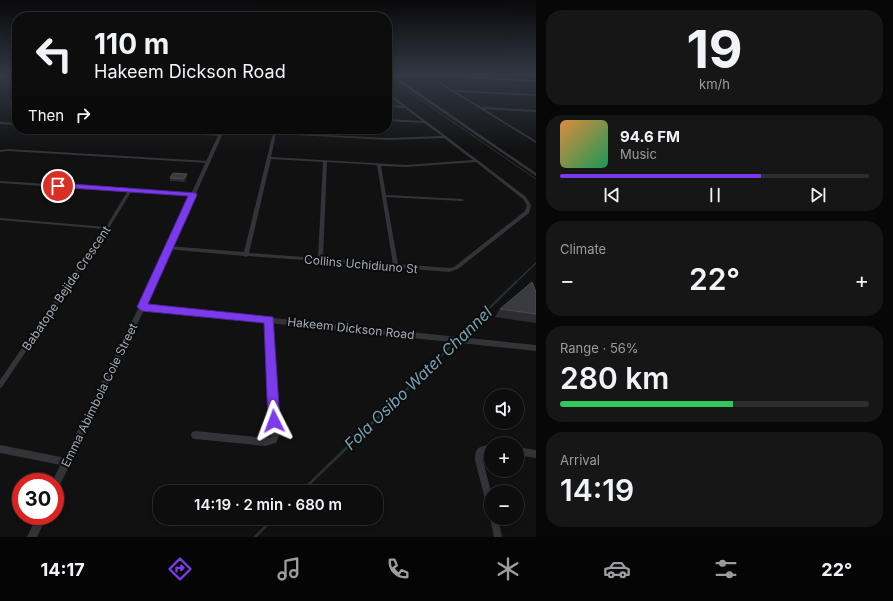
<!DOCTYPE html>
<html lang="en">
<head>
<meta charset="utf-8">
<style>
  :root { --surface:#0d0d0e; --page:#161617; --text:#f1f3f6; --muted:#9a9c9e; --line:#2d2d2e; --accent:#7c3aed }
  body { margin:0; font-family:Inter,sans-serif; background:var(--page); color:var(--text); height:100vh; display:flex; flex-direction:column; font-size:15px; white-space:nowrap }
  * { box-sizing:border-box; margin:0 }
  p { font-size:13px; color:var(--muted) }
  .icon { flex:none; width:22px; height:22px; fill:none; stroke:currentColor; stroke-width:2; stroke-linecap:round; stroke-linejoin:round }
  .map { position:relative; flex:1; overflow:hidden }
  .side { display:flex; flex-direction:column; gap:10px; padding:10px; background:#070708; width:357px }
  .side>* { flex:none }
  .banner { position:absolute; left:12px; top:12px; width:380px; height:122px; border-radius:16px; box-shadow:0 2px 6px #0003,0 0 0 1px var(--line); background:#0d0d0e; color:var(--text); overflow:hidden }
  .controls { position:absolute; left:484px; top:389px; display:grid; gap:8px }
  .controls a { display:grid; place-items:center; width:40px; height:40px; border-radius:50%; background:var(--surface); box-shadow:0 2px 6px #0003,0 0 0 1px var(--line); font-size:20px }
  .speed { position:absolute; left:12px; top:473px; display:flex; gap:8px; font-size:20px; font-weight:700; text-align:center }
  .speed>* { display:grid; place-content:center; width:52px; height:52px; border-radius:50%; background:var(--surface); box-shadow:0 2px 6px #0003,0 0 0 1px var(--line); line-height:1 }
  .speed .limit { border:6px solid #d22; background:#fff; color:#111 }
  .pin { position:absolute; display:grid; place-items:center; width:34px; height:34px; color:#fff; margin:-17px; border:2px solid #fff; border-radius:50%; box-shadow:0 1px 4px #0007 }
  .me { position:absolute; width:44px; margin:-22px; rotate:357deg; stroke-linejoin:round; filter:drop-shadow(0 0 3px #0008) }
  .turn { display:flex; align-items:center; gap:14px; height:84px; padding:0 16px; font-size:18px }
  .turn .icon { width:52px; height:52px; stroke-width:2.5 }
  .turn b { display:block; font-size:28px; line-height:34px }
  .then { display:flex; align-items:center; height:38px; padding:0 16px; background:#0003; gap:8px; font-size:15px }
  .big { font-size:30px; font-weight:600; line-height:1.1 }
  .side .widget { flex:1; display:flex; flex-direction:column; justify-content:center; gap:6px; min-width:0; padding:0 14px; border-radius:16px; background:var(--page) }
  .side .dial { align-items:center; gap:0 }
  .dial b { font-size:52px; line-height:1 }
  .song { display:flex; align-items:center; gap:12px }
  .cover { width:48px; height:48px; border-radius:6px; background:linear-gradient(135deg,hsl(30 70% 55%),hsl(150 70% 35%)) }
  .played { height:4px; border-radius:2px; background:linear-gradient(90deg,var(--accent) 65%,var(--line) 65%) }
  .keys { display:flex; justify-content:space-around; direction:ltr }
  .heat { display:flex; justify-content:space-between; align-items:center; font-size:22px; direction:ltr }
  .charge { height:6px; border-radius:3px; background:linear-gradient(90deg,#34c759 56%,var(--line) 0) }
  .trip { position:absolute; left:153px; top:485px; width:230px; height:40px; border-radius:16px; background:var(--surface); box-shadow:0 2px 6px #0003,0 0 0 1px var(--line); font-weight:600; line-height:40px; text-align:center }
  .tab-bar { display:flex; height:64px; justify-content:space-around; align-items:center; background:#050506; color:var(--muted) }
  .tab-bar .icon { width:28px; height:28px }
  .tab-bar .on { color:var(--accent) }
  .tab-bar b { font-size:18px; color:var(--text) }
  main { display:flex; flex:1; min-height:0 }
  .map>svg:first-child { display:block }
</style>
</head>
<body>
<main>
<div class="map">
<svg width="536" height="537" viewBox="0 0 536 537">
  <rect width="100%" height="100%" fill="#111112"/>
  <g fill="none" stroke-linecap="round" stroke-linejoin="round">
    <path stroke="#273237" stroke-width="1" d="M510,75L536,76
      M395,79L396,83L536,179"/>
    <path stroke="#273237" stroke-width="1.5" d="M515,283L536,263"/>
    <path stroke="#273237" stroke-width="2" d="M459,338L516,282
      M401,395L456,341"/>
    <path stroke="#273237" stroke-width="2.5" d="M301,492L402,394
      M255,537L274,518"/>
    <path fill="#323438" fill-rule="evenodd" d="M396,75H398L401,81L405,83L536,173V176L403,85L399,82L398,79L387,78V76L397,77Z
      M425,75H428L453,90L536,94V96L456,92L481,107L536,110V112L484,109L536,141V143Z
      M505,75H508L510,78L508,79Z
      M387,92L446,136H447V137L526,197L531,205L529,213L458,269L449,272L398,268L396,269L394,267L322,262L320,263L318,261L248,256L246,257L244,256L166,249V247L168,246L244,252L274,129H278L277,132L323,135V129H327L326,135L389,138L442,136L424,123L387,121V119L422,121L405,108L387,107V105L402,106L387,94ZM276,134L389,140L444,138L473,160L406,165L271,157ZM271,159L323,162L318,258L249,253ZM327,162L377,165L393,264L323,258ZM476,162L523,199L527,205L525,211L454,267L449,268L398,264L386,197L462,201L464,200L462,199L386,195L381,166L406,167Z
      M16,96H17V99L13,102L17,103V105L10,104V102Z
      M0,122L17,123V125L0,124Z
      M108,129H128L221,134L223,135L221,136L110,130Z
      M8,149L208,161L210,162L208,163L8,151L0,152V150Z
      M0,181L128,189H130L132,190L193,194L195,195L193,196L131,192L109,228L2,387L0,388V380L104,229L0,220V218L106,227L127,192L0,183Z
      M267,318H271L272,320L279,436L276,443L265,446L195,439L192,438L191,435L192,432L195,431L265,438L271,437V436L266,320Z
      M491,444V452L485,453L483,455V460L491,492V511L488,510L487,507L475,460C475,447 479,447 491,444Z
      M0,445L66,458L69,459L70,462L69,465L66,466L0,453Z
      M517,447L536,450V458L517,455Z
      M491,515V518H498L502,537H494L490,518Z"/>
    <path fill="#323438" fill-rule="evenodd" d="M221,129H225L146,305L536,345V351L144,310L58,489L55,491V482H52L139,307Z
      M37,516H47L37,537H27Z"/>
    <path fill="#4d5157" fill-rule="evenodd" d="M4,75H9L0,80V77Z
      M410,75H440L536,80V82Z"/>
  </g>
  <path fill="#2d2d31" d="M187,177L185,182L170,181V178Z
    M536,292V323L495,317L500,309Z"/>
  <path fill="#1c1c1f" d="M187,174V177L185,182L184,179Z"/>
  <path fill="#393b3f" stroke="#4a4c51" d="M173,173L187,174L184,179L170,178Z
    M532,282L536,292V314L500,309Z"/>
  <linearGradient id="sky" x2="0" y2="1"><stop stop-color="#09090a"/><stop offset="0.5" stop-color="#323844"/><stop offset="1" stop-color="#323844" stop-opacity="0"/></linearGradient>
  <rect width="536" height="150" fill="url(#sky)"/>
  <path fill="#7c3aed" stroke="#51269a" d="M58,183L196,193L197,195L148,304L273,317L280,421L279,426L274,427L269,426L268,421L264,323L142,311L137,307L188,196L55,187V184Z"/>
  <g text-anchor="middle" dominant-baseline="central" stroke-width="4" stroke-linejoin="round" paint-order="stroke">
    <g font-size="12" fill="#a1aab4" stroke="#0c0c0d">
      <text transform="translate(361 264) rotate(5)">Collins Uchidiuno St</text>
      <text transform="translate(66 288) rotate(-56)">Babatope Bejide Crescent</text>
      <text transform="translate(351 328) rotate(6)">Hakeem Dickson Road</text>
      <text transform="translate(99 395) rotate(-64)">Emma Abimbola Cole Street</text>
    </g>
    <g font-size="16" font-style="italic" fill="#75a0b2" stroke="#0c0c0d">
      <text transform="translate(418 378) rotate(-44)">Fola Osibo Water Channel</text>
    </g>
  </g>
</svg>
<div class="controls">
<a><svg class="icon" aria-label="sound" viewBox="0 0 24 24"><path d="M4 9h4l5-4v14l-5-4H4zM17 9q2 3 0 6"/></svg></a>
<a>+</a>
<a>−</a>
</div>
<div class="speed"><div class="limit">30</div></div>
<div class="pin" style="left:58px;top:186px;background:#d93025"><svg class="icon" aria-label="arrive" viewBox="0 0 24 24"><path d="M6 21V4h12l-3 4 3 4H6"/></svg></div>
<svg class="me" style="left:274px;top:421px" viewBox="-20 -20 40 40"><path d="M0-17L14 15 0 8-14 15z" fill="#7c3aed" stroke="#fff" stroke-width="4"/></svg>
<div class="trip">14:19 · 2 min · 680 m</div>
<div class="banner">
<div class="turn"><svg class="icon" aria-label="left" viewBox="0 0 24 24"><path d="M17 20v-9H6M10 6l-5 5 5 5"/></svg><div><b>110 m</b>Hakeem Dickson Road</div></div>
<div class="then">Then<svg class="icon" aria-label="right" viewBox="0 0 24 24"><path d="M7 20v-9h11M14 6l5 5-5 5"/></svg></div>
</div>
</div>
<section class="side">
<div class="widget dial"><b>19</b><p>km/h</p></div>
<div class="widget">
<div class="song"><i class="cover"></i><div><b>94.6 FM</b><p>Music</p></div></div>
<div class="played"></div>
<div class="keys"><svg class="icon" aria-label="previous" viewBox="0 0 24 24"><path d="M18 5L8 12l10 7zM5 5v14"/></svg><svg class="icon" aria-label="pause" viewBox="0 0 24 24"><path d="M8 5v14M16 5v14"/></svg><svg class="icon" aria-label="next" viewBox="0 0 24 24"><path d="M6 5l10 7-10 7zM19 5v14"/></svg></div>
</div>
<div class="widget"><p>Climate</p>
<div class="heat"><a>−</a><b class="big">22°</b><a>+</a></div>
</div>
<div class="widget"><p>Range · 56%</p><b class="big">280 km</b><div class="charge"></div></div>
<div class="widget"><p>Arrival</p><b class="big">14:19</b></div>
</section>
</main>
<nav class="tab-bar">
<b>14:17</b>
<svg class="icon on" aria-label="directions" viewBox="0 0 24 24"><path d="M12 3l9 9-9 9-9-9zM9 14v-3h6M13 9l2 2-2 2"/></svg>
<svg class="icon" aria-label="music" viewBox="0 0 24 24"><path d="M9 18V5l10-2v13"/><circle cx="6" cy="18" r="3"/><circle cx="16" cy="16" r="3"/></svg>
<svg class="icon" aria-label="phone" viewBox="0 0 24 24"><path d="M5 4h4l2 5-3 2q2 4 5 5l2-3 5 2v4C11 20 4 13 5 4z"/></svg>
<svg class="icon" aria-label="climate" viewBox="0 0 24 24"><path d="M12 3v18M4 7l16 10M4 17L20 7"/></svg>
<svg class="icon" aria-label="car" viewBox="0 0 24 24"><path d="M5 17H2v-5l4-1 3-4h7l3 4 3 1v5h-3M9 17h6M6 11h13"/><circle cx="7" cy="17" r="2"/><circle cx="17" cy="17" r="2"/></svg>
<svg class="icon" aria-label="filters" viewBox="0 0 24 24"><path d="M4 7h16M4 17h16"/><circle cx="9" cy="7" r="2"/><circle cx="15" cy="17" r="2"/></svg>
<b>22°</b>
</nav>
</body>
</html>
